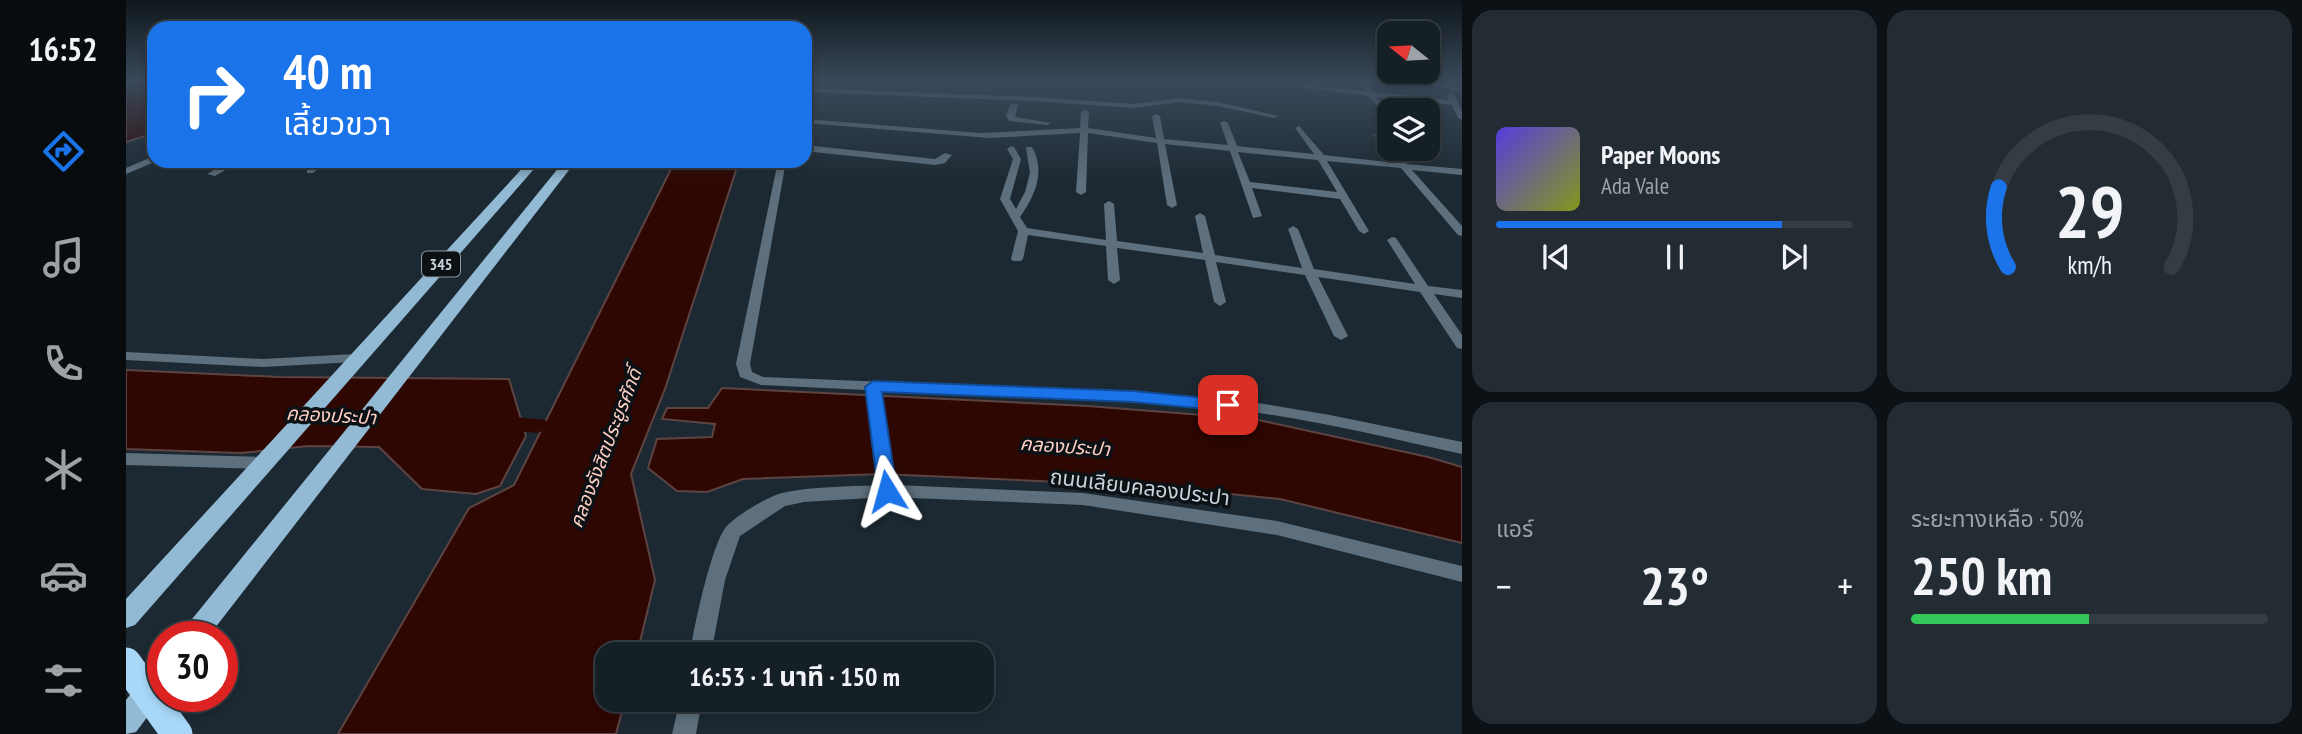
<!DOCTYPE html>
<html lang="th">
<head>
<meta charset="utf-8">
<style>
  :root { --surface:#151f26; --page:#222c32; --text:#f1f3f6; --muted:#9da2a7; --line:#343d43; --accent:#1a73e8 }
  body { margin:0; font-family:"PT Sans Narrow","Noto Sans Thai",sans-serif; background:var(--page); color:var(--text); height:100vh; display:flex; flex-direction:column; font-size:26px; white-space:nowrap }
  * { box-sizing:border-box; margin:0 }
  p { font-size:23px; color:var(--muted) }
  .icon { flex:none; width:38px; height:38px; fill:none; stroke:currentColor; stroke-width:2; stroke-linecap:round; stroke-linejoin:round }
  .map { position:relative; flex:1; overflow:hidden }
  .side { display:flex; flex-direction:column; gap:10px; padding:10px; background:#0c1115; width:840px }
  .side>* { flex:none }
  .banner { position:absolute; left:21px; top:21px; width:665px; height:147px; border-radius:21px; box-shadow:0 4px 10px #0003,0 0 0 2px var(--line); background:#1a73e8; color:#fff; overflow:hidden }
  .needle { width:46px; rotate:288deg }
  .tools { position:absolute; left:1251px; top:21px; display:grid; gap:14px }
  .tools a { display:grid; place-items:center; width:63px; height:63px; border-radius:14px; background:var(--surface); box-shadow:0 4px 10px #0003,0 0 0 2px var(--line); font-size:35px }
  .speed { position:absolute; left:21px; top:621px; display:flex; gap:14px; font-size:35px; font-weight:700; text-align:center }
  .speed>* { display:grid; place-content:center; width:91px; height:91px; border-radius:50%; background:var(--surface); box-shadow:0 4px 10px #0003,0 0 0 2px var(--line); line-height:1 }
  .speed .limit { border:10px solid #d22; background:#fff; color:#111 }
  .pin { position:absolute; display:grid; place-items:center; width:60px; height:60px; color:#fff; margin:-30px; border-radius:14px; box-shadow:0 4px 10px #0006 }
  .me { position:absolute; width:77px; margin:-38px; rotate:352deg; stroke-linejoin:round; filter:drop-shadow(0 0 5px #0008) }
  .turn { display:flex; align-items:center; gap:24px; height:147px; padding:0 21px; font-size:32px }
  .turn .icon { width:91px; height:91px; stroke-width:2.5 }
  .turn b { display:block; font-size:49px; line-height:60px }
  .big { font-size:52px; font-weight:700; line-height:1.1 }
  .side .tile { flex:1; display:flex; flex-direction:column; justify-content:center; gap:10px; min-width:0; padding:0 24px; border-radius:21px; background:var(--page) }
  .side .dial { align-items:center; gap:0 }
  .dial svg { height:182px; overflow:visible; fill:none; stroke:var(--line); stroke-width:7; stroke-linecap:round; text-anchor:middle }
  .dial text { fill:var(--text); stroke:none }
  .song { display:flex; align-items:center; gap:21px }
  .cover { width:84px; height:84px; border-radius:10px; background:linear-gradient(135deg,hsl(250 70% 55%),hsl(70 70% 35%)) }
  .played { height:7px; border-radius:4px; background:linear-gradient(90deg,var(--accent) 80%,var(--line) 80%) }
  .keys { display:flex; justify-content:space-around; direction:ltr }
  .heat { display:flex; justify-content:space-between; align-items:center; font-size:38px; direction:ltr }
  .charge { height:10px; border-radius:5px; background:linear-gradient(90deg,#34c759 50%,var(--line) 0) }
  .side .tiles { flex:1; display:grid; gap:10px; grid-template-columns:repeat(2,1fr) }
  .trip { position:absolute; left:469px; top:642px; width:399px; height:70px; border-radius:21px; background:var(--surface); box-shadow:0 4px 10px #0003,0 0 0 2px var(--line); font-weight:700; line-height:70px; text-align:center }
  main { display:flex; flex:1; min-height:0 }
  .dock { display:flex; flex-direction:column; width:126px; justify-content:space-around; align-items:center; background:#080c0f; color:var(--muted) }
  .dock .icon { width:49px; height:49px }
  .dock .active { color:var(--accent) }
  .dock b { font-size:32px; color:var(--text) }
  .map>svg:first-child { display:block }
</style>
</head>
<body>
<main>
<nav class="dock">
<b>16:52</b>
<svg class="icon active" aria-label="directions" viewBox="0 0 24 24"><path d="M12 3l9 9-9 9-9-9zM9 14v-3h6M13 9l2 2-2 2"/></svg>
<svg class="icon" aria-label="music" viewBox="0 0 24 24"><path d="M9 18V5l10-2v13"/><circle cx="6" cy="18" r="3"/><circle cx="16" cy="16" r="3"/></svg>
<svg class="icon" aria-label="phone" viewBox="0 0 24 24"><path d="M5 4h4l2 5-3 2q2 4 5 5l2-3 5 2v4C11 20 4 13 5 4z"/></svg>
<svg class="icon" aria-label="climate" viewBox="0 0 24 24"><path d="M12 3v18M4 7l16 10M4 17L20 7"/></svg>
<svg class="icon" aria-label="car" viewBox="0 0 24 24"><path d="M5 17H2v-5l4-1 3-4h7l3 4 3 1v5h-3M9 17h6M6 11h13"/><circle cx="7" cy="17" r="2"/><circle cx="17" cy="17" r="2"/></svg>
<svg class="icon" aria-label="filters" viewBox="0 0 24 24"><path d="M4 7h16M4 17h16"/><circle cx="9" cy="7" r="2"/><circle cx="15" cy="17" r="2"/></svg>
</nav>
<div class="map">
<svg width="1336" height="734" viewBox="0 0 1336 734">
  <rect width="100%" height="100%" fill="#1c2932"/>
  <path fill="#2e0602" stroke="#5d4442" stroke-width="2" d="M0,81H28V133L0,142Z
    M549,161H613L539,389L505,474L529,580L511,654H481V700H499L490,734H212L343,508L388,485Z
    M0,370L153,377L383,379L400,436L374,486L350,494L296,489L253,447L182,446L115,453L0,449Z
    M596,388L961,406L1128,419L1302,457L1336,467V543L1154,499L1025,486L755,474L617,479L581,492L551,491L522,468L531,439L586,437L589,424L536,419L541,408H582Z"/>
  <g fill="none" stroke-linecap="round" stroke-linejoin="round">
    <path fill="#2e0602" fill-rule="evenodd" d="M369,415L419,420L423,425L419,430L411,433L361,428L357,423L361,418Z"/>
    <path fill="#5e707d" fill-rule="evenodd" d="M1232,81H1238L1247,92L1323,100L1320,95L1327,93L1336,111V120L1332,118L1326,105L1250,97L1258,107L1254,109L1242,96L1174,87L1177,85L1239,91Z
      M1288,81H1300L1336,88V92Z
      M679,88L907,97L1008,104L1053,98L1092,102L1152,116L1148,118L1092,106L1053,102L1008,108L907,101L679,92Z
      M888,103L892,105L889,117L925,123L921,125L883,121L880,116L884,105Z
      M959,110L963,112L962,128L1030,138L1026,116L1030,114L1034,116L1038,139L1102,145L1094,123L1098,121L1102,123L1111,146L1188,154L1169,128L1173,126L1198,155L1270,163L1247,135L1254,133L1264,144V149H1268L1281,164L1336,169V175L1286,170L1336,226V236L1332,235L1275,168L1201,161L1243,231L1238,234L1233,231L1214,199L1126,188L1136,216L1127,218L1104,151L1039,144L1051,205L1046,208L1041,205L1031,143L962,133L960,192L955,195L950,192L954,133L864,138L679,123V119L855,133L954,128L955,112ZM1112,152L1192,160L1211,192L1124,182Z
      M679,145L809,159L819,153L826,155L819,163L809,165L679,151Z
      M885,146L888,147L895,159L884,199L890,209L899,192L904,173L900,147H906C920,171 909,196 894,217L901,228L980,240L978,204L983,201L988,204L991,241L1077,253L1069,216L1074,213L1079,216L1089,255L1176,268L1162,229L1167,226L1172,229L1188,269L1289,284L1261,240L1266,237L1270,238L1302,286L1336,290V298L1308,294L1336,335V349L1331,348L1294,292L1192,277L1222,336L1215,340L1208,336L1179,275L1090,262L1100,302L1094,306L1088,302L1079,260L991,248L994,280L988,284L982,280L980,246L902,235L897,259L895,261H887L885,259L892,231L874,199L887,159L881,149Z
      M28,156V161H31L0,174V168Z
      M104,161H115L89,176L81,174Z
      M193,161H203L187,173H181V169Z
      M290,161H300L292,167L288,164Z
      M652,161H660L624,364L626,372L637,377L1007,392L1126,402L1204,415L1336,442V454C1267,439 1197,422 1127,412C1004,395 878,396 755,391L769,485L957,493L1151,521L1336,566V582L1151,535L957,505L761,497L678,502L659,506L614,536L599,580L585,654H564C567,631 586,541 601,526C611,515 641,497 656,493C687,486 720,487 752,485L740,390L635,385L614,377L610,364Z
      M554,700H576L570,734H546Z"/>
    <path fill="#5e707d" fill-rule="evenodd" d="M0,352L137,359L229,354L236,358L229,362L137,367L0,360Z
      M0,453L136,457L142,459L144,463L142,467L136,469L0,465Z"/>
    <path fill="#93bad4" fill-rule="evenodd" d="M403,161H415L9,625L0,628V599Z
      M438,161H450L82,637H54L58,629Z
      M37,662V696L10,732L0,734V700L27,666Z"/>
    <path stroke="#a8d7f7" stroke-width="31" d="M0,663L51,734"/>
  </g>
  <linearGradient id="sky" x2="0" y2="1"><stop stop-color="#0f171c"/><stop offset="0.44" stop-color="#3a495a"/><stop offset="1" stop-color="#3a495a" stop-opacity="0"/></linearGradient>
  <rect width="1336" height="184" fill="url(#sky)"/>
  <path fill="#1a73e8" stroke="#114b97" stroke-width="2" d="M747,381L1007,391L1102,400L1110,405L1102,411L1007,402L756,392L771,491L768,496H755L752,491L739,387Z"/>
  <g text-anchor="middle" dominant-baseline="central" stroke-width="7" stroke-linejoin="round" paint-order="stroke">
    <rect fill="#0b1115" stroke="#91999e" stroke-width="2" x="296" y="251.5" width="38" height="25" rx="5"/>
    <g font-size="16" font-weight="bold" fill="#cad3d8">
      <text x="315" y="264">345</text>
    </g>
    <g font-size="19" font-style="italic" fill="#ffcec2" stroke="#0b1115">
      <text transform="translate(205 415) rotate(3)">คลองประปา</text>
      <text transform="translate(939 446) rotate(4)">คลองประปา</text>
      <text transform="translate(479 448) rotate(-69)">คลองรังสิตประยูรศักดิ์</text>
    </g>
    <g font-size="21" fill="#cad3d8" stroke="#0b1115">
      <text transform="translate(1014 487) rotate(7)">ถนนเลียบคลองประปา</text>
    </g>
  </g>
</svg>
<div class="tools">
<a><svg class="needle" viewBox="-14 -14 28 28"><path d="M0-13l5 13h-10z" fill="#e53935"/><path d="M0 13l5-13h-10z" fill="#9da2a7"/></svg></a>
<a><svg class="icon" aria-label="layers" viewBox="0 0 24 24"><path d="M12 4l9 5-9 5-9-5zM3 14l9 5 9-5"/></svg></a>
</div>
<div class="speed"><div class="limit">30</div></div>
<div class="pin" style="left:1102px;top:405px;background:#d93025"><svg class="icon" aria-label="arrive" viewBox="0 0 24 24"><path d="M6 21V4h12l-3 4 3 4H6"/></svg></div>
<svg class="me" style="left:761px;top:491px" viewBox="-20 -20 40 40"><path d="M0-17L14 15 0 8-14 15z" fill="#1a73e8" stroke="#fff" stroke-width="4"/></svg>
<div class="trip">16:53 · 1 นาที · 150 m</div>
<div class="banner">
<div class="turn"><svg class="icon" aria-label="right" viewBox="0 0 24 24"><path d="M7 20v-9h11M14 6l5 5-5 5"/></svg><div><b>40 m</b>เลี้ยวขวา</div></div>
</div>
</div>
<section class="side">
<div class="tiles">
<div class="tile">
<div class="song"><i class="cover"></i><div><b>Paper Moons</b><p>Ada Vale</p></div></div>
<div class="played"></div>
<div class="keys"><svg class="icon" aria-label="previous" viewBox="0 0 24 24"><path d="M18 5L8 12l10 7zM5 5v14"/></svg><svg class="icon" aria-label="pause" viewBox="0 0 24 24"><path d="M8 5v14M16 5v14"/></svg><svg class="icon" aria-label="next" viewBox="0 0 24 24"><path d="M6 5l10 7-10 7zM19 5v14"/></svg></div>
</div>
<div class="tile dial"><svg viewBox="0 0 100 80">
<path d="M14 69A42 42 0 1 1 86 69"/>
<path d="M14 69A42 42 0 0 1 10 34" stroke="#1a73e8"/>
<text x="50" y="56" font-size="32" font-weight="700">29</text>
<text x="50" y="72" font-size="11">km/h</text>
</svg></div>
<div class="tile"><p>แอร์</p>
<div class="heat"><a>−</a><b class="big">23°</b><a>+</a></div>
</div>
<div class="tile"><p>ระยะทางเหลือ · 50%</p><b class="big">250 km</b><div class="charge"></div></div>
</div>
</section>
</main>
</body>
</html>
